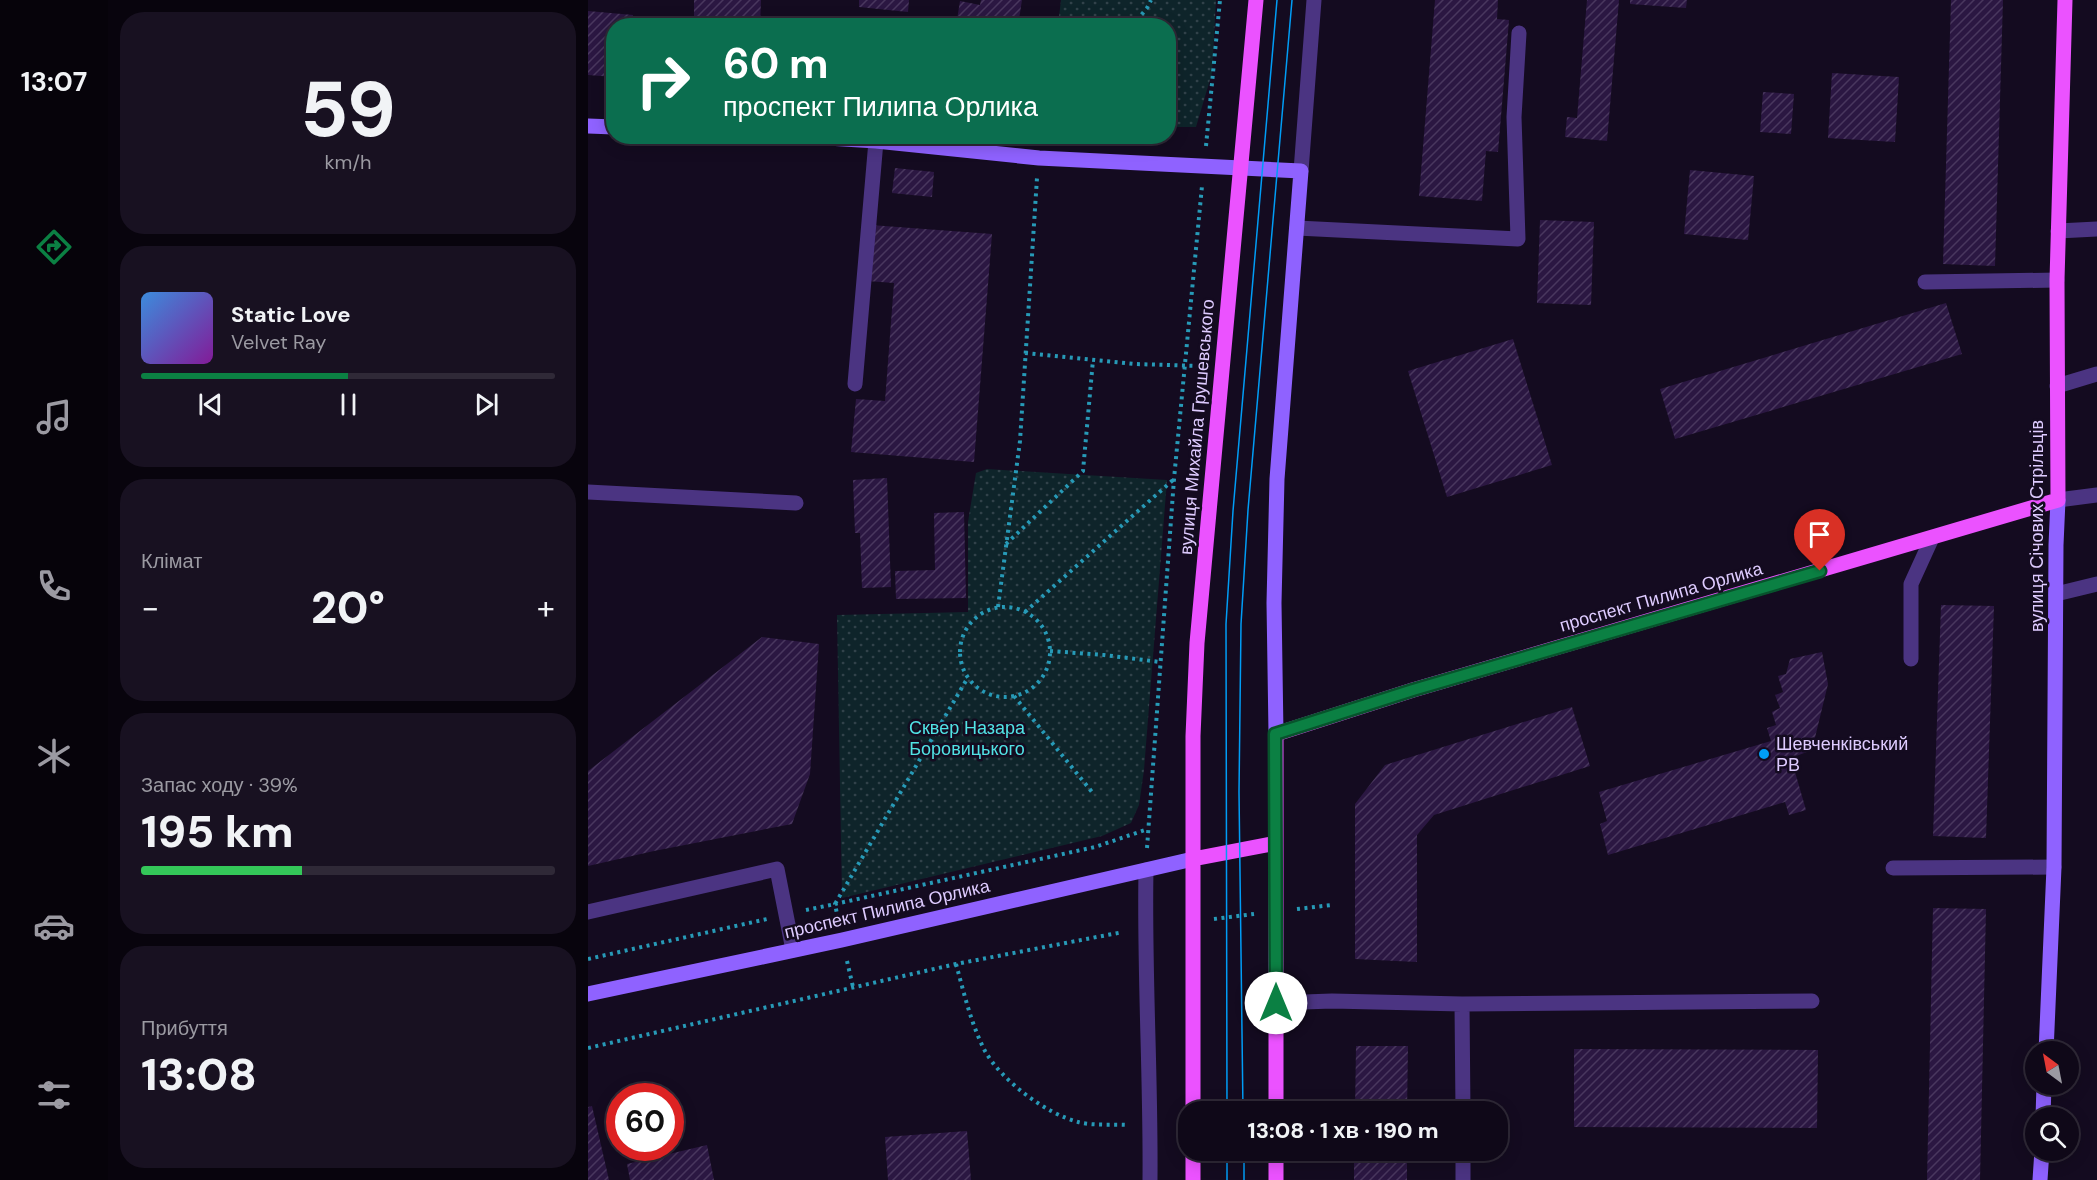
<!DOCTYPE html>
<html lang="uk">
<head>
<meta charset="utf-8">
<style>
  :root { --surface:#0f0818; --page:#181121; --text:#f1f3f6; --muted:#9b9aa2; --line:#2f2937; --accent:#0b8043 }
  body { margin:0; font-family:"DM Sans",sans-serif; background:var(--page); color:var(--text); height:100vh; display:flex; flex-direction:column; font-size:22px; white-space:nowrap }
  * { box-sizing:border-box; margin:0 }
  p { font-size:20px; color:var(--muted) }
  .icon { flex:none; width:33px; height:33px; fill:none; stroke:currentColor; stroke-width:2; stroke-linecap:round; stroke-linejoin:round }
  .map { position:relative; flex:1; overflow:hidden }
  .drawer { display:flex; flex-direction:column; gap:12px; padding:12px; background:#08040d; width:480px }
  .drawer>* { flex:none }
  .top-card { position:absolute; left:18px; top:18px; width:570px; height:126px; border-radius:24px; box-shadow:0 3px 15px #0003,0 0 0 2px var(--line); background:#0b6e4f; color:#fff; overflow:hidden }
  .needle { width:39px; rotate:328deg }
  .buttons { position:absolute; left:1437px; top:1041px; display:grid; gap:12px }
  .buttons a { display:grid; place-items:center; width:54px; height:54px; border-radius:50%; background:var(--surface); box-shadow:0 3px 15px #0003,0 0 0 2px var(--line); font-size:30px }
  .speed { position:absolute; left:18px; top:1083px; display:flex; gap:12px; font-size:30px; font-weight:700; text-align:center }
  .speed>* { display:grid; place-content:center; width:78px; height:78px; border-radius:50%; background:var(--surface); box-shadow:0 3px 15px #0003,0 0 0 2px var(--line); line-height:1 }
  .speed .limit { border:9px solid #d22; background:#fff; color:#111 }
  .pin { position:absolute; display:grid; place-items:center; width:51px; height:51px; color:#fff; margin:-62px -26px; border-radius:50% 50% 50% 0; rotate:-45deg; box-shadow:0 0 6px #0007 }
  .pin .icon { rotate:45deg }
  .me { position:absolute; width:66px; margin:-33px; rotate:0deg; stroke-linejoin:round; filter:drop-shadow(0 0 4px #0008) }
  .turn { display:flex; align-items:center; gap:21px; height:126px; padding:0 18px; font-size:27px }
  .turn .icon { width:78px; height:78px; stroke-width:2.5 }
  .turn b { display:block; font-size:42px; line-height:51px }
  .big { font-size:45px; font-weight:800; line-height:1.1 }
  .drawer .widget { flex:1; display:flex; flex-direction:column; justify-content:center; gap:9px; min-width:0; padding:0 21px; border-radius:24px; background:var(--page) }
  .drawer .dial { align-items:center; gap:0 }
  .dial b { font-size:78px; line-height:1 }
  .song { display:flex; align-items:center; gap:18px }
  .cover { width:72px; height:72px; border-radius:9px; background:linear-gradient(135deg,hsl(210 70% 55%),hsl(290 70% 35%)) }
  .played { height:6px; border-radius:3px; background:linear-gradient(90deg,var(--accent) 50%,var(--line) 50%) }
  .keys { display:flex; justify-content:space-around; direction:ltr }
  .heat { display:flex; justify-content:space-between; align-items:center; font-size:33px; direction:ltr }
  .charge { height:9px; border-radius:4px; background:linear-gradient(90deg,#34c759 39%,var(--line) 0) }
  .trip { position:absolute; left:590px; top:1101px; width:330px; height:60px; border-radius:24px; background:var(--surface); box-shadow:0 3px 15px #0003,0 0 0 2px var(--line); font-weight:800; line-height:60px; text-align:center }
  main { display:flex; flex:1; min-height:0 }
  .menu { display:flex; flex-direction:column; width:108px; justify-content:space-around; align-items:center; background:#06030a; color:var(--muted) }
  .menu .icon { width:42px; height:42px }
  .menu .current { color:var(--accent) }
  .menu b { font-size:27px; color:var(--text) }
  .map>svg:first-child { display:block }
</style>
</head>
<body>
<main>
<nav class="menu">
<b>13:07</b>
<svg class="icon current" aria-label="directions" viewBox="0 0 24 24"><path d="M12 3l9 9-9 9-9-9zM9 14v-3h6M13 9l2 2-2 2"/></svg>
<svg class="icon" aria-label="music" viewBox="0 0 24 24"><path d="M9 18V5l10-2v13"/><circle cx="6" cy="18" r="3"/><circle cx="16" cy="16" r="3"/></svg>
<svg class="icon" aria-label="phone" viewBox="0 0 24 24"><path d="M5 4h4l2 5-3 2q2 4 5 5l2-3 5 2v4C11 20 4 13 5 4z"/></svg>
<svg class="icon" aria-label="climate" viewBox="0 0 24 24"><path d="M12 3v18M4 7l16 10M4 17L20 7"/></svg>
<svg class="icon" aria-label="car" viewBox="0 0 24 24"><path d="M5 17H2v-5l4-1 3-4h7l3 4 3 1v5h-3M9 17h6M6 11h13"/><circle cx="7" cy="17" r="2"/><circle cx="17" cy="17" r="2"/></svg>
<svg class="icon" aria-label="filters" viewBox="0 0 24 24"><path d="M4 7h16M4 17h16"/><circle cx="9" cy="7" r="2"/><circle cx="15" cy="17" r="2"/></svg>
</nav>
<section class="drawer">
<div class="widget dial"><b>59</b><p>km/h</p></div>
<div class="widget">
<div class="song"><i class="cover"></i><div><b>Static Love</b><p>Velvet Ray</p></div></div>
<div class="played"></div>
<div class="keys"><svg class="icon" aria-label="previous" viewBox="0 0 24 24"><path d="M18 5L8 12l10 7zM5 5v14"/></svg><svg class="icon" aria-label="pause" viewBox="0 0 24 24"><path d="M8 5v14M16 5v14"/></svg><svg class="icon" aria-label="next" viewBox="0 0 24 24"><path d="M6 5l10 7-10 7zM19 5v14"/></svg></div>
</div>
<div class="widget"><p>Клімат</p>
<div class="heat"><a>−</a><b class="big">20°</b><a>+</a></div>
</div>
<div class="widget"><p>Запас ходу · 39%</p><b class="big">195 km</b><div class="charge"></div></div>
<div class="widget"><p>Прибуття</p><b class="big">13:08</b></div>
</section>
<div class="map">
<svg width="1509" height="1180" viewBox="0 0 1509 1180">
  <defs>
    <pattern id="grass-dots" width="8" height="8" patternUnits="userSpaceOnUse" patternTransform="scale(1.5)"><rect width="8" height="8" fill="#0e242a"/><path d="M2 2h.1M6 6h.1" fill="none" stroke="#31424a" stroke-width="1.8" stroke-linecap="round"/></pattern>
    <pattern id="building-hatch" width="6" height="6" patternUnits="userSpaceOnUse" patternTransform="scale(1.5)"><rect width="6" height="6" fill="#2b1742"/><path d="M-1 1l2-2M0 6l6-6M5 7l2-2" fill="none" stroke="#49375e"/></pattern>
  </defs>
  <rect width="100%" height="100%" fill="#140b20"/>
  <path fill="url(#grass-dots)" d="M473,0H628L624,73L608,127H581L580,26L470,25Z
    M399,469L579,480L556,770L551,805L543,823L514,836L254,898L249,615L380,612V522L388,473Z"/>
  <path fill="url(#building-hatch)" d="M106,0H173L172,26H106Z
    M271,0H321L320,12L271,7Z
    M393,0H434L430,26H368L372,1L392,5Z
    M847,0H910L909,19L921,20L910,152L898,151L894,201L831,196Z
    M999,0H1031L1019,141L977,137L979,117L989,118Z
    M1042,0H1099L1098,8L1042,4Z
    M1363,0H1415L1407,266L1355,264Z
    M0,11L45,15V26H26V77L0,75Z
    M1244,73L1311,77L1307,142L1240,138Z
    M1175,92L1206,94L1203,134L1172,132Z
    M307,168L346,172L344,197L304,193Z
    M1102,170L1166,176L1160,240L1096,234Z
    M952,220L1006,222L1003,305L949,303Z
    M283,225L404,234L386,462L263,452L268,399L297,401L306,283L279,281Z
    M1358,303L1374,354L1087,439L1072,389Z
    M925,339L964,465L859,497L820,371Z
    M299,478L303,587L274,588L272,533H267L265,480Z
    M376,512L378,598L308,599L307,571L347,570L346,513Z
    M1353,605L1406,606L1398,838L1345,836Z
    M174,637L231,644L222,774L204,824L66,851L0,866V771Z
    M1234,652L1240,684L1224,750L1203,758L1218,810L1201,815L1197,802L1020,855L1012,824L1019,821L1011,792L1183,741L1179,728L1188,725L1184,712L1192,708L1187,695L1195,692L1190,676L1198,674L1202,659Z
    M984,707L1002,766L846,815L829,835V962L767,959V804L797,765Z
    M1345,908L1398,909L1392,1180H1339Z
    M768,1046H820L819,1112H767Z
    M986,1049L1230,1050L1229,1128L986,1127Z
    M4,1106L21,1180H0V1107Z
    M379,1131L383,1180H300L297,1137Z
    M119,1145L126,1180H42L39,1164Z
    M766,1150H819V1180H766Z"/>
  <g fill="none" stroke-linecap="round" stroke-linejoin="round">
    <path stroke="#279ab7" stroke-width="4" stroke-dasharray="3 4.5" stroke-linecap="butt" d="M544,26L559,8L563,0
      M618,146L632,0
      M437,353L547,364L612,366
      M418,544L495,471L505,360
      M410,607L432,441L449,178
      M372 652a45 45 0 1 1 90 0a45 45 0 1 1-90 0Z
      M437,612L586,479
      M462,651L516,655L572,662
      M426,696L504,792
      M559,848L586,479L614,186
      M709,909L744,905
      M218,910L247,904L379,679
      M250,919L247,904L507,847L560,829
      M626,919L666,914
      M0,959L179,919
      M259,961L265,987
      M368,964C376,993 383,1024 397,1051C414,1081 457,1113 490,1122C505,1126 525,1124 540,1125
      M0,1048L368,964L535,932"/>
    <path stroke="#4b3482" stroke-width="15" d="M709,228L930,239L926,117L931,33
      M1470,231L1509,229
      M1337,282L1469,280
      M267,384L288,141
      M1469,386L1509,374
      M0,492L208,503
      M1470,500L1509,495
      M1468,594L1509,584
      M1323,659V584L1344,538
      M1305,868L1466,867
      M558,870C556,973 563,1076 562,1180
      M0,912L189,869L205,950
      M688,1003L744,1001L874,1004
      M875,1112L874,1004L1224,1001
      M875,1150V1180"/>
    <path stroke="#4b3482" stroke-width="15" d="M713,171L726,0"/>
    <path stroke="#8f62ff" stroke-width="15" d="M0,126L26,127
      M207,136L288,141L451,158L713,171L689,479L686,603L688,734
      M0,994L254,940L605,859
      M1458,1052L1466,867L1468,545L1470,500
      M1455,1118L1456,1084
      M1452,1180L1454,1150"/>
    <path stroke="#eb52ff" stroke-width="15" d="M605,859L688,843
      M605,1112V736L609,643L668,0
      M688,1112V734L825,690L1470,500L1469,280L1477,0
      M605,1150V1180
      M688,1180V1150"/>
    <path stroke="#009df6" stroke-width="1.5" d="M639,1112L638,624L645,511L689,0
      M655,1112L651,792L653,624L660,510L704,0
      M656,1150V1180
      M639,1180V1150"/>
  </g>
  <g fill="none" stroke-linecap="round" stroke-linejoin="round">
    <g stroke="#07532c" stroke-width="15">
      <path id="route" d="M688,1003L687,734L825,690L1232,571"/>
    </g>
    <use href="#route" stroke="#0b8043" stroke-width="10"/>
  </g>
  <circle fill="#009df6" stroke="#140b20" stroke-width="2" cx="1176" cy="754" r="6"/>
  <g text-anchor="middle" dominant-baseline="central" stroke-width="5" stroke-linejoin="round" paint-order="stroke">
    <g font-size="18" fill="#decbff" stroke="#140b20">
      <text transform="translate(609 427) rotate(-85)">вулиця Михайла Грушевського</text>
      <text transform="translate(1449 526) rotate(-90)">вулиця Січових Стрільців</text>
      <text transform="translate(1073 597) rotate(-16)">проспект Пилипа Орлика</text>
      <text transform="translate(299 909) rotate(-13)">проспект Пилипа Орлика</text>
    </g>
    <g font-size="18" fill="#51e3e5" stroke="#140b20">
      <text x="379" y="728">Сквер Назара<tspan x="379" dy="21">Боровицького</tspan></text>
    </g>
    <g font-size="18" fill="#decbff" stroke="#140b20" text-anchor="start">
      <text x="1188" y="744">Шевченківський<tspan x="1188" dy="21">РВ</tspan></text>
    </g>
  </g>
</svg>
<div class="buttons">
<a><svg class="needle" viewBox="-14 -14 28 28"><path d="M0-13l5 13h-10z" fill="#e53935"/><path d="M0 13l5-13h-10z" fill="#9b9aa2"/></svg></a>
<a><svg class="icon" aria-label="search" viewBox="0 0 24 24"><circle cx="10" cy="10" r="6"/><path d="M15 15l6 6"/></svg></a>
</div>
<div class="speed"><div class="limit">60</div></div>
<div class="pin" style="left:1232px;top:571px;background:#d93025"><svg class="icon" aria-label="arrive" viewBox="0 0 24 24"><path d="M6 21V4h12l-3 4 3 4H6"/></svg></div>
<svg class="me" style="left:688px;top:1003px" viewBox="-20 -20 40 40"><circle r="19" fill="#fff"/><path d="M0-13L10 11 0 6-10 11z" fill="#0b8043"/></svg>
<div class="trip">13:08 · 1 хв · 190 m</div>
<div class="top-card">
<div class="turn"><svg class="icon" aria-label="right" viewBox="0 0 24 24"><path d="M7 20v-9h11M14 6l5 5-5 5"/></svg><div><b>60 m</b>проспект Пилипа Орлика</div></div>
</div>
</div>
</main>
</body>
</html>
